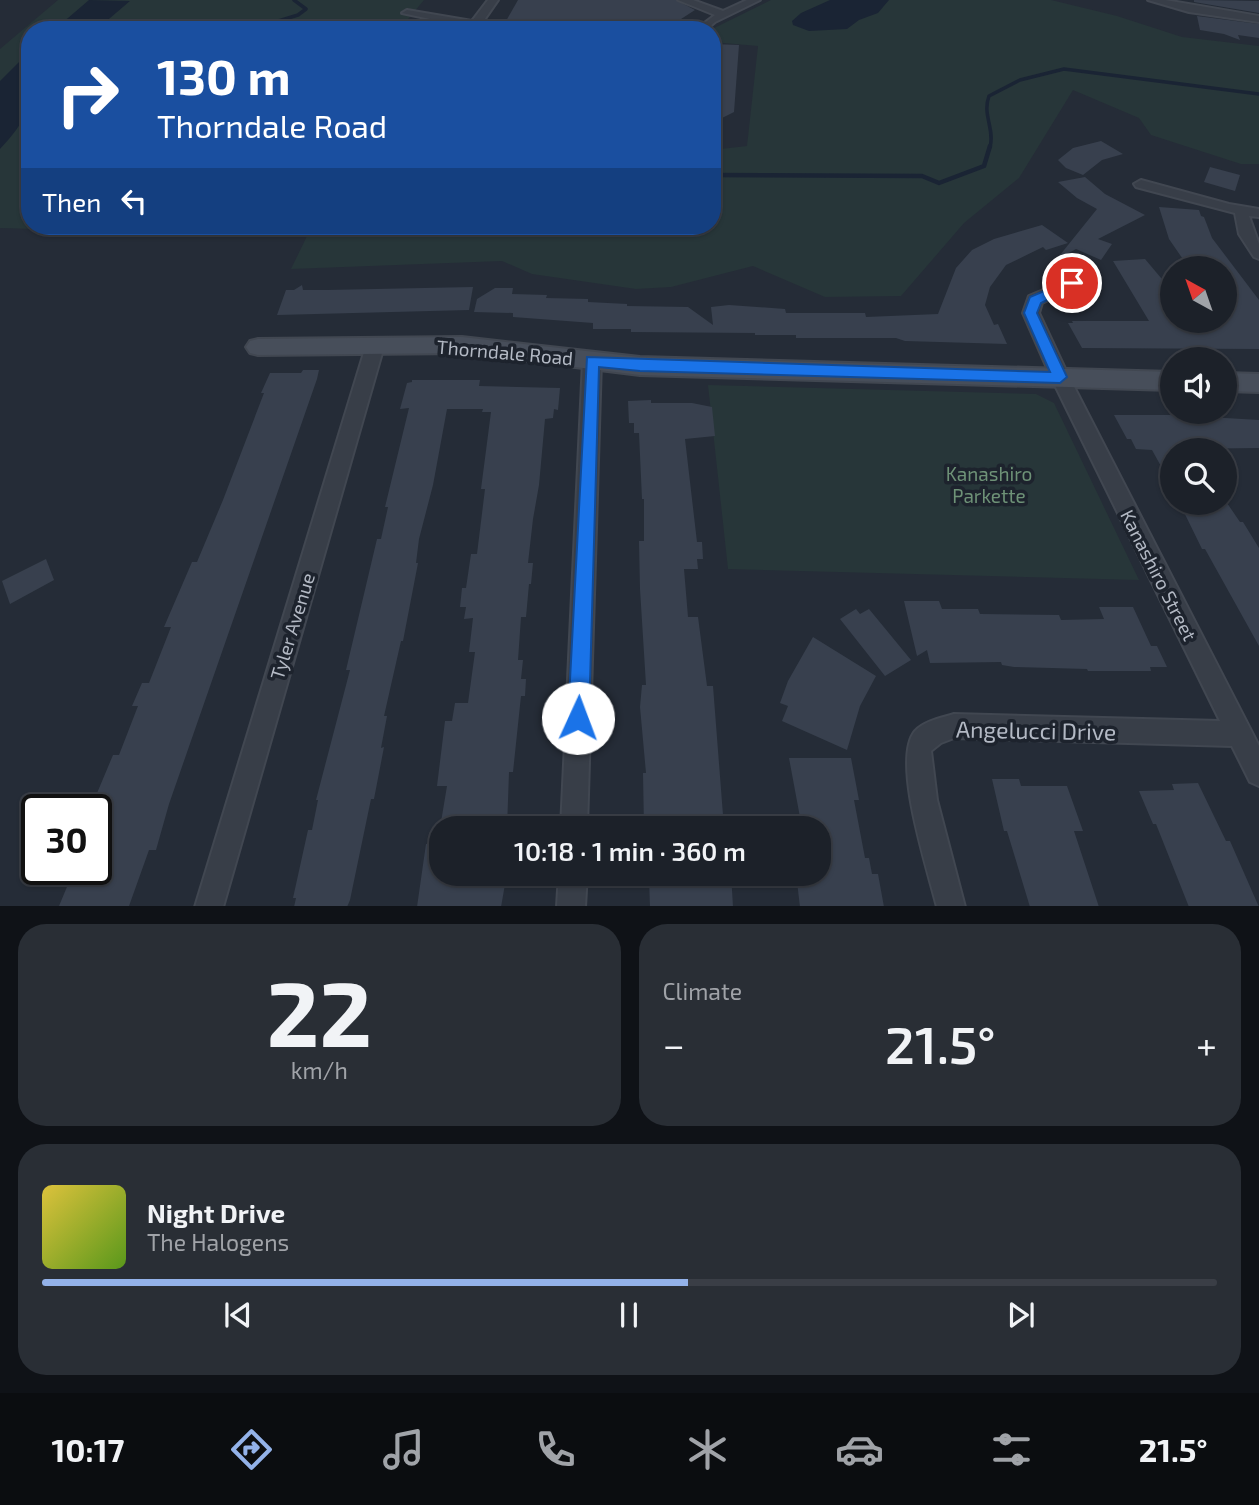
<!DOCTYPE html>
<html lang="en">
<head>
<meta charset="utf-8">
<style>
  :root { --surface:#1c2129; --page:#292e35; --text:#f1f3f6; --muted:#a0a3a8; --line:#3a3e46; --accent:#93b2e9 }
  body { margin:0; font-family:"Exo 2",sans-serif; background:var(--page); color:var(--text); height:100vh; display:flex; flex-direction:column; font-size:26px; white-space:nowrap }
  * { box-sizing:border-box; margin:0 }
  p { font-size:23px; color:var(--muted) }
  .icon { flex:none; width:38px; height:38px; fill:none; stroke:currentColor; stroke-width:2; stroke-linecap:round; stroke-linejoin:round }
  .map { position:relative; height:906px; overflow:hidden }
  .sheet { display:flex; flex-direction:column; gap:18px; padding:18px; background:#0f1217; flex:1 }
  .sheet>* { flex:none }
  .hud { position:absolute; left:21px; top:21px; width:700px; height:214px; border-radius:28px; box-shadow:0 2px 5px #0004,0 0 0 2px var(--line); background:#1a4fa0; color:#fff; overflow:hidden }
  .needle { width:46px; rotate:320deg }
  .tools { position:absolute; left:1160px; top:256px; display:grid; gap:14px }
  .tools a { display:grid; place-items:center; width:77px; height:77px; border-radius:50%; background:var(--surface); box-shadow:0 2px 5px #0004,0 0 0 2px var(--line); font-size:35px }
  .speed { position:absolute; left:21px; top:794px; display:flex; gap:14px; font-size:35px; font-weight:700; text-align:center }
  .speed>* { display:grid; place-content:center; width:91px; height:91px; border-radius:50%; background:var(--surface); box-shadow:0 2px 5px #0004,0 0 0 2px var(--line); line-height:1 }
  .speed .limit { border:4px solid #111; border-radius:10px; background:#fff; color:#111 }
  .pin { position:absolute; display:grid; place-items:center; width:60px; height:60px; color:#fff; margin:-30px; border:4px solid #fff; border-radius:50%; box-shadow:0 2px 7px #0007 }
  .me { position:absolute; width:77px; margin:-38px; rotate:2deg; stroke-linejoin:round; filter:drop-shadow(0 0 5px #0008) }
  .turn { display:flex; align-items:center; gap:24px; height:147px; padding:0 21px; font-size:32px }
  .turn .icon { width:91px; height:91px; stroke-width:2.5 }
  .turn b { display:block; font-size:49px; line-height:60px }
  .then { display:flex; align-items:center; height:66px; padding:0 21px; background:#0003; gap:14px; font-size:26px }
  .big { font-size:52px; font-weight:600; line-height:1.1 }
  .sheet .tile { flex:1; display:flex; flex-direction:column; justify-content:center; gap:10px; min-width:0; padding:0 24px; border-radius:28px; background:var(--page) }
  .sheet .dial { align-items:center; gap:0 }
  .dial b { font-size:91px; line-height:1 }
  .song { display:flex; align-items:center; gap:21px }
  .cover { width:84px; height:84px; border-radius:10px; background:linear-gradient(135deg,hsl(50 70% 55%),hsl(90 70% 35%)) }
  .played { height:7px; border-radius:4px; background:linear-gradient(90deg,var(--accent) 55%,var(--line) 55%) }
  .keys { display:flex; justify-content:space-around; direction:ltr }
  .heat { display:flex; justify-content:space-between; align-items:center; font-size:38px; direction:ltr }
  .sheet .tiles { flex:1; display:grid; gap:18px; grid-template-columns:1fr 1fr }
  .tile:last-child { grid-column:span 2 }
  .trip { position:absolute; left:429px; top:816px; width:402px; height:70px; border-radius:28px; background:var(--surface); box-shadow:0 2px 5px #0004,0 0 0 2px var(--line); font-weight:600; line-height:70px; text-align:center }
  .tabs { display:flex; height:112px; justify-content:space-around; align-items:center; background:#0b0d10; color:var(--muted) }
  .tabs .icon { width:49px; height:49px }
  .tabs .active { color:var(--accent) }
  .tabs b { font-size:32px; color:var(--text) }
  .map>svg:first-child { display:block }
</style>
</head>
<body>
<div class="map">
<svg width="1259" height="907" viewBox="0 0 1259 907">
  <rect width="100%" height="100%" fill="#252c37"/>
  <path fill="#273639" d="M58,0H424L399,30H30V226H712V150L747,146L758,46L712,42V30H710L771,0H1051L1117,16L1182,37L1259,46V164H1241L1151,135L1139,118L1073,90L1019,178L964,223L901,296L825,297L753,266L671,287L636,289L532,274L502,261L291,269L307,236L0,228V49Z
    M708,385L1036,394L1054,403L1139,580L728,569Z"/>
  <path fill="#1a2434" d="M89,0L130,1L96,30H54Z
    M830,0H889L878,13L859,20L847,29L809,31L793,25L792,21L801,13Z
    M30,51C30,99 36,111 0,149V81Z"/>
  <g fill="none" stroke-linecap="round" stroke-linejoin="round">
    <path stroke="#1a2434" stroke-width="3.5" d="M268,30L262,26L298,15L306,9L294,0
      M990,147C995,129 982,115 989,96L1020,80L1064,69L1259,94"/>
    <path stroke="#1a2434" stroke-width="4.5" d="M712,175L922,176L939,183L984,166L990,146"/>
  </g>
  <path fill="#38404e" d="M518,0H676L695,10L664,30H583L506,21Z
    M1194,0L1259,1V13L1194,2Z
    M1197,16L1259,24V38L1238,35L1240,40L1224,34L1200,30Z
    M712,44L739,45L734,112L712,123Z
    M1101,141L1123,154L1102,160L1083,175L1066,168L1058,160L1073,148Z
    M1210,167L1240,175L1235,191L1204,182Z
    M1085,177L1105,194L1145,215L1098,239L1112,244L1101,260L1076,249L1056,260L1097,209L1077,198L1058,182Z
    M1159,207L1199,210L1201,216L1204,217L1212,238L1259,300V349L1082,348L1068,323H1073L1072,321H1149L1113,261L1145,259L1172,291V322L1225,323V268H1189L1169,239Z
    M1042,225L1068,243L1046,250L1043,247L1006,265L990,287L985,305L994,325L998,324L1007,344L905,341L896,338H796V335H755V333L631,332V329H593V323L513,317V313L474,312L477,299L495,288H513L512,294L547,295L546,298L588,299V302L627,304V306L688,307L713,325L711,307L729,305L785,309L786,313H865L866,317L938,314L956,268L972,250L994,239Z
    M302,285L303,290H327L473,287L469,310L277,315L286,290H294Z
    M303,370H319L317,379L169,804L156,850H149L129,906H59L74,870H96V809L101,798H95L113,755H119L138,706H132L142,683H149L171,627H164L192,562H197L223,500L264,393H261L270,373H301Z
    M412,380H480L479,386L560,388L558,410L554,409L553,418L545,419L539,485L533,519L528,563H533L531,584H529L526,617H521L518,660H523L521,679H526L525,696H521L513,772H509L507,828H440L447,786H437L445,721H452L455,703H468L475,652H469L473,618L464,619L466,607H460L462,588H466L471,554H477L485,489H481L491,412H482L483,409H447L433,485L419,539L416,563H418L403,641H401L384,716H387L381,748L384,747L374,799H371L350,900L347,907H294L296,898H293L308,830H312L318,800H316L350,670H346L377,539H381L388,507H385L409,408L400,409L407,383L412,382Z
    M651,400V403H692L712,407L715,436L685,439L697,542H702L703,559H697L698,569H684L688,617H698L707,686H713L724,828H644L643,773H646L640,707L642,685H646L640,589L639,541H644V499H642L639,433H634V423H629L628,401Z
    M1114,415H1175L1259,420V448L1172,449V486L1152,450L1136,449L1131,439H1127Z
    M1179,502L1227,503L1240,522H1243L1259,548V646L1205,549H1202Z
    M46,559L54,580L10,604L2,581Z
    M904,601H939L942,609H978L980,614L1059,615L1061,620L1104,619L1099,607H1133L1151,646H1157L1167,667H1150L1151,671H1088L1087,669L1014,667L1002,665L1001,662L930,663L927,650L917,656Z
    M856,609L860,614L869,609L911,660L885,676L840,619Z
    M813,637L876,676L860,706L847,750L782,721L788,706L780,703L788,681Z
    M789,758H851L859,800H854L865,858H869L872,874H878L884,907H800L796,873H819V828H802Z
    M992,779H1019L1021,786H1067L1083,831H1074L1099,907H1030L1007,831H1004Z
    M1198,783L1226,841H1230L1259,907H1189L1156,824H1153L1139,791L1174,790L1172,784Z
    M426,844H441V873H507L501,907H417Z
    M652,873H731L733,907H650L649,878H652Z"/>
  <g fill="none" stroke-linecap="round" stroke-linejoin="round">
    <g stroke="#414751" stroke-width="4">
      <path id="street" d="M488,0H498L482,23L511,30H466L468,27L402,13L407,10L472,21Z
        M678,0H693L723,11L747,0H760L715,22L706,30H695L715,15Z
        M1148,0H1165L1259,16V22L1189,12Z
        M1141,180L1229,204L1259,209V217L1249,216L1259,244V259L1254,257L1239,234L1235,213L1136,187L1134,184Z
        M1072,278L1080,283L1078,287L1042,303L1039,313L1069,377L1259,746V786L1250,782L1232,746L954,738L941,743L931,751L937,800L965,907H937C928,870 891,760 915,731C924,721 941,718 954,714L1220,721L1051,377L1023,313L1029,296Z
        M375,340L384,346L223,907H195L366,346Z
        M592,355L601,361L587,828H561L583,361Z
        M559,873H587L585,907H557Z"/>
    </g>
    <g stroke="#414751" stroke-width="4">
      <path id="secondary" d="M462,337L640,357L1172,372V390L640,375L462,353L258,355L250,353L246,347L250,341L258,339Z
        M1225,373L1259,374V392L1225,391Z"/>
    </g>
    <use href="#street" fill="#383e48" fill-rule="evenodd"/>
    <use href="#secondary" fill="#474e5a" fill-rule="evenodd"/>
  </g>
  <path fill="#1a73e8" stroke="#114b97" stroke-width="2" d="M1072,279L1078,283L1076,286L1041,303L1037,313L1067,377L1060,383L640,371L599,367L589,718L586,725L578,728L571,725L568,718L587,357L1050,372L1024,313L1030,297Z"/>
  <g text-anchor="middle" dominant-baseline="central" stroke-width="7" stroke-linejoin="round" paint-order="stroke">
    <g font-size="19" fill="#b3b9c4" stroke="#1d232d">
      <text transform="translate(505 352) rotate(5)">Thorndale Road</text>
      <text transform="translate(1159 575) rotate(63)">Kanashiro Street</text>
      <text transform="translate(292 626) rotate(-73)">Tyler Avenue</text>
    </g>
    <g font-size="19" fill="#6e9277" stroke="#1d232d">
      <text x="989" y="473">Kanashiro<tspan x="989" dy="22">Parkette</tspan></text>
    </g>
    <g font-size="23" fill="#b3b9c4" stroke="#1d232d">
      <text transform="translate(1036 730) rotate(1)">Angelucci Drive</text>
    </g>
  </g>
</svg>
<div class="tools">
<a><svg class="needle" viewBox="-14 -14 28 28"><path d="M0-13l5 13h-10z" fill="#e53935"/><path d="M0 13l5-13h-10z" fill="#a0a3a8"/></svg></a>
<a><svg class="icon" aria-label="sound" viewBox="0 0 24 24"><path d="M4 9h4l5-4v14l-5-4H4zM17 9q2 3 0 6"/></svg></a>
<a><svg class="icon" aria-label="search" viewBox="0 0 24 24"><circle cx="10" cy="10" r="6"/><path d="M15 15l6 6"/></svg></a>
</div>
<div class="speed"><div class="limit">30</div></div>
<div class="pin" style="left:1072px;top:283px;background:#d93025"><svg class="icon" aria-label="arrive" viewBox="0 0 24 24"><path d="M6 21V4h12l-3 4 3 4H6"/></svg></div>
<svg class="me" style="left:578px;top:718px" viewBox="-20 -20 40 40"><circle r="19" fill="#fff"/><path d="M0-13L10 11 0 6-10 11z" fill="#1a73e8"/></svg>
<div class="trip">10:18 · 1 min · 360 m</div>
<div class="hud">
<div class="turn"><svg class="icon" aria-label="right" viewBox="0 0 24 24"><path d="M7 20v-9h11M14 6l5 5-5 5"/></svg><div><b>130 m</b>Thorndale Road</div></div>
<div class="then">Then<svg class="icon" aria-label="left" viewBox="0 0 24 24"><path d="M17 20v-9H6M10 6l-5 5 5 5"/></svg></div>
</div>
</div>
<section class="sheet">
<div class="tiles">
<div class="tile dial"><b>22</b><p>km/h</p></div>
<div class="tile"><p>Climate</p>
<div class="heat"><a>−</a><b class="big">21.5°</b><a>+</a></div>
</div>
<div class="tile">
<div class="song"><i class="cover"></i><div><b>Night Drive</b><p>The Halogens</p></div></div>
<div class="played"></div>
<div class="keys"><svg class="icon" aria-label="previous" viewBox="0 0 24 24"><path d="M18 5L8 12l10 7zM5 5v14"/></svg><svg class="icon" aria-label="pause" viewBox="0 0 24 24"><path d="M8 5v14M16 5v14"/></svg><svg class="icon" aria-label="next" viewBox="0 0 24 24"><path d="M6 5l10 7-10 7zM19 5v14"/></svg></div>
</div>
</div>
</section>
<nav class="tabs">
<b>10:17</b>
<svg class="icon active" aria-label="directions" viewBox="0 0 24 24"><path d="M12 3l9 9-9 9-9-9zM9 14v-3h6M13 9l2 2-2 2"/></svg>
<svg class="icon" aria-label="music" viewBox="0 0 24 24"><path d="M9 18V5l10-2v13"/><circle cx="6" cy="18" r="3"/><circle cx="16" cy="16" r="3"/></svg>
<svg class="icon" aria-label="phone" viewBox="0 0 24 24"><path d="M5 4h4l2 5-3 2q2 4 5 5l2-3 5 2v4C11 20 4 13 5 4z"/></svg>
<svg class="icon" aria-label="climate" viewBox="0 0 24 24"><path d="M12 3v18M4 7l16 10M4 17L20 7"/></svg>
<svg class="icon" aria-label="car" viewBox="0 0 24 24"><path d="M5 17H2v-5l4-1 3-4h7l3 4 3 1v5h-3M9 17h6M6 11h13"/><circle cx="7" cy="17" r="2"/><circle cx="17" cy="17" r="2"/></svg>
<svg class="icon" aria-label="filters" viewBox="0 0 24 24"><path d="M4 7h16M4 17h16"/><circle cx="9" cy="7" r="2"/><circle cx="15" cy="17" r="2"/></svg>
<b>21.5°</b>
</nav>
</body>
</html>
